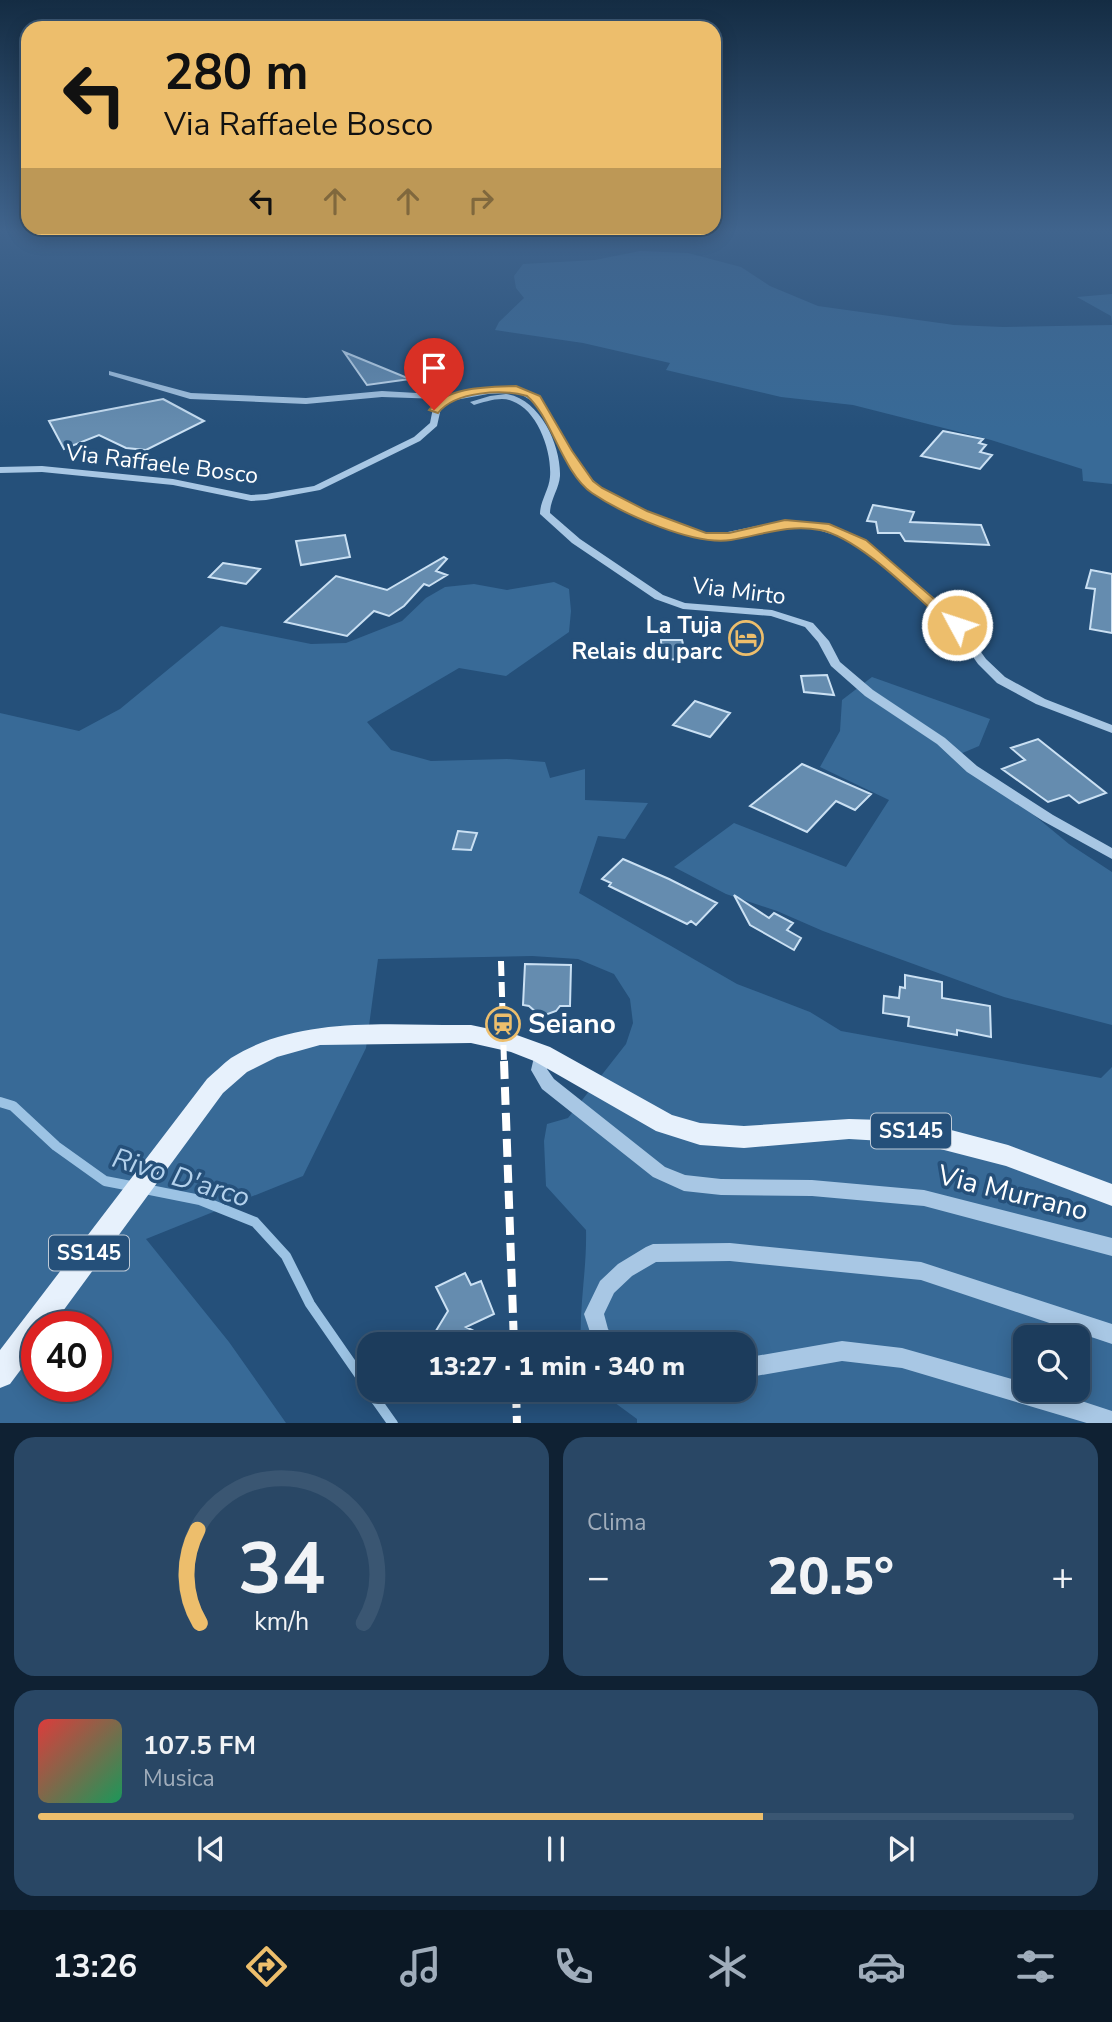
<!DOCTYPE html>
<html lang="it">
<head>
<meta charset="utf-8">
<style>
  :root { --surface:#1c3c5c; --page:#294765; --text:#f1f3f6; --muted:#a0adbb; --line:#3a5672; --accent:#edbe6c }
  body { margin:0; font-family:"Nunito Sans",sans-serif; background:var(--page); color:var(--text); height:100vh; display:flex; flex-direction:column; font-size:26px; white-space:nowrap }
  * { box-sizing:border-box; margin:0 }
  p { font-size:23px; color:var(--muted) }
  .icon { flex:none; width:38px; height:38px; fill:none; stroke:currentColor; stroke-width:2; stroke-linecap:round; stroke-linejoin:round }
  .map { position:relative; height:1423px; overflow:hidden }
  .drawer { display:flex; flex-direction:column; gap:14px; padding:14px; background:#0f2133; flex:1 }
  .drawer>* { flex:none }
  .banner { position:absolute; left:21px; top:21px; width:700px; height:214px; border-radius:21px; box-shadow:0 4px 18px #0003,0 0 0 2px var(--line); background:#edbe6c; color:#111; overflow:hidden }
  .tools { position:absolute; left:1013px; top:1325px; display:grid; gap:14px }
  .tools a { display:grid; place-items:center; width:77px; height:77px; border-radius:14px; background:var(--surface); box-shadow:0 4px 18px #0003,0 0 0 2px var(--line); font-size:35px }
  .speed { position:absolute; left:21px; top:1311px; display:flex; gap:14px; font-size:35px; font-weight:700; text-align:center }
  .speed>* { display:grid; place-content:center; width:91px; height:91px; border-radius:50%; background:var(--surface); box-shadow:0 4px 18px #0003,0 0 0 2px var(--line); line-height:1 }
  .speed .limit { border:10px solid #d22; background:#fff; color:#111 }
  .pin { position:absolute; display:grid; place-items:center; width:60px; height:60px; color:#fff; margin:-72px -30px; border-radius:50% 50% 50% 0; rotate:-45deg; box-shadow:0 0 7px #0007 }
  .pin .icon { rotate:45deg }
  .me { position:absolute; width:77px; margin:-38px; rotate:310deg; stroke-linejoin:round; filter:drop-shadow(0 0 5px #0008) }
  .turn { display:flex; align-items:center; gap:24px; height:147px; padding:0 28px; font-size:32px }
  .turn .icon { width:91px; height:91px; stroke-width:2.5 }
  .turn b { display:block; font-size:49px; line-height:60px }
  .lanes { display:flex; align-items:center; height:66px; padding:0 28px; background:#0003; justify-content:center; gap:35px; direction:ltr }
  .lanes .off { opacity:.35 }
  .big { font-size:52px; font-weight:800; line-height:1.1 }
  .drawer .tile { flex:1; display:flex; flex-direction:column; justify-content:center; gap:10px; min-width:0; padding:0 24px; border-radius:21px; background:var(--page) }
  .drawer .dial { align-items:center; gap:0 }
  .dial svg { height:182px; overflow:visible; fill:none; stroke:var(--line); stroke-width:7; stroke-linecap:round; text-anchor:middle }
  .dial text { fill:var(--text); stroke:none }
  .song { display:flex; align-items:center; gap:21px }
  .cover { width:84px; height:84px; border-radius:10px; background:linear-gradient(135deg,hsl(0 70% 55%),hsl(150 70% 35%)) }
  .played { height:7px; border-radius:4px; background:linear-gradient(90deg,var(--accent) 70%,var(--line) 70%) }
  .keys { display:flex; justify-content:space-around; direction:ltr }
  .heat { display:flex; justify-content:space-between; align-items:center; font-size:38px; direction:ltr }
  .drawer .tiles { flex:1; display:grid; gap:14px; grid-template-columns:1fr 1fr }
  .tile:last-child { grid-column:span 2 }
  .trip { position:absolute; left:357px; top:1332px; width:399px; height:70px; border-radius:21px; background:var(--surface); box-shadow:0 4px 18px #0003,0 0 0 2px var(--line); font-weight:800; line-height:70px; text-align:center }
  .tabs { display:flex; height:112px; justify-content:space-around; align-items:center; background:#0b1825; color:var(--muted) }
  .tabs .icon { width:49px; height:49px }
  .tabs .on { color:var(--accent) }
  .tabs b { font-size:32px; color:var(--text) }
  .map>svg:first-child { display:block }
</style>
</head>
<body>
<div class="map">
<svg width="1112" height="1424" viewBox="0 0 1112 1424">
  <rect width="100%" height="100%" fill="#25507a"/>
  <path fill="#386a97" fill-rule="evenodd" d="M640,251L688,253L741,267L770,286L818,306L954,325L1003,327L1112,325L1111,316L1077,297L1112,294V484L1083,481L1082,469L991,440L853,405L781,397L666,370L670,363L583,343L495,330L499,322L524,298L516,288L514,276L523,264L595,260Z
    M554,582L569,589L571,611L569,632L506,676L459,668L367,722L391,750L431,761L507,759L545,762L550,778L585,769V800L648,803L625,839L598,836L579,893L737,984L810,1012L841,1031L1101,1078L1112,1067V1423H637V1419L607,1397L603,1390H744V1344H581C579,1306 587,1269 586,1230L546,1186L544,1141L547,1124L568,1118L626,1044L633,1023L630,999L614,974L578,959L532,956L378,959L366,1048L303,1176L146,1239L229,1342L286,1423L0,1424V713L79,731L120,709L221,626L311,644L346,643L402,621L426,598L445,587L474,584L507,590ZM37,1326H96V1386H37ZM1026,1337H1078V1390H1026Z
    M872,677L990,719L979,746L960,754L1069,844L1112,872V1025L1004,997L823,931L777,911L726,894L674,867L734,823L846,867L889,800L820,767L840,731L842,700Z"/>
  <g fill="none" stroke-linecap="round" stroke-linejoin="round">
    <path stroke="#9cc3e4" stroke-width="10" d="M0,1102L13,1106L56,1146L105,1181L131,1186
      M145,1189L200,1200L255,1222L286,1256L310,1304L369,1389
      M369,1390L393,1424"/>
  </g>
  <path fill="#658caf" stroke="#cae0f3" stroke-width="2" d="M344,352L410,379L367,385Z
    M163,399L204,421L146,450L126,448L99,435L64,449L49,421Z
    M943,431L983,439L979,443L986,445L980,452L992,455L980,469L921,456Z
    M873,505L914,512L910,522L981,525L989,545L905,541L900,533H878L876,522L867,521Z
    M345,535L350,557L301,565L296,541Z
    M444,557L447,559L436,571L447,575L429,586L424,584L404,606L389,616L374,611L347,636L285,622L336,576L387,590Z
    M223,563L260,569L246,584L209,577Z
    M1091,570L1112,574V633L1090,629L1095,589L1086,588Z
    M661,640H682L687,660L662,659Z
    M827,675L834,695L804,692L801,676Z
    M695,701L730,713L710,737L673,725Z
    M1038,739L1106,793L1079,803L1069,795L1048,802L1002,769L1025,760L1011,748Z
    M802,764L871,794L855,810L836,801L807,832L750,806Z
    M458,831L477,833L471,850L453,849Z
    M623,859L669,879L717,903L696,925L691,921L687,924L609,886L611,883L602,879Z
    M734,895L769,918L774,913L793,923L787,930L801,938L794,950L750,925Z
    M525,964L571,965L570,1006H560L556,1011L545,1015L537,1013L529,1006L523,1005Z
    M905,975L942,982V998L990,1006L991,1037L957,1030V1035L908,1026L909,1017L883,1013L884,996L899,998L900,987L905,988Z
    M465,1273L471,1285L481,1281L494,1314L466,1327L499,1344H428L448,1311L436,1287Z"/>
  <g fill="none" stroke-linecap="round" stroke-linejoin="round">
    <path fill="#a8c7e4" fill-rule="evenodd" d="M109,371L191,393L306,398L382,391L452,395L488,389L509,388L527,391L538,398L546,408L586,473L603,490L657,517L697,532L718,534L776,522L796,521L815,523L848,533L881,553L955,616L986,659L1005,677L1045,699L1112,725V733L1036,704L997,683L978,664L947,620L874,558L841,537L815,529L796,527L776,528L718,540L696,538L650,521L597,494L586,486L576,473L540,411L532,401L522,395L509,393L488,394L450,401L441,408L437,426L420,441L320,490L266,500L251,501L173,485L42,472L0,473V467L42,466L173,479L251,495L266,494L314,486L414,437L430,423L433,408L441,399L382,397L306,404L190,399L109,375Z
      M506,394C540,399 561,445 560,476C559,489 550,500 550,513L580,539L663,595L685,603L772,610L813,623L829,641L840,662L873,690L945,738L977,766L1053,815L1112,848V859L1043,821L967,772L937,744L865,696L831,666L818,642L805,627L771,616L683,609L655,599L572,543L540,514C540,501 549,490 550,477C552,452 538,410 512,401C501,396 485,402 474,405L470,402L490,396Z
      M542,1047L548,1049L550,1054L547,1069L554,1079L665,1167L685,1175L721,1179L812,1180L924,1190L1112,1238V1256L924,1206L812,1196L721,1195L684,1191L653,1177L542,1089L531,1070L536,1049Z
      M730,1243L921,1262L1112,1324V1344L921,1280L730,1261L656,1262L632,1276L614,1293L604,1314L608,1329L618,1344H596L593,1341L584,1314L600,1281L618,1264L646,1247L653,1244Z
      M842,1341L902,1348L1026,1383V1390H1048L1112,1411V1424H1090L902,1368L842,1361L744,1378V1358Z"/>
    <path fill="#e7f1fc" fill-rule="evenodd" d="M471,1025L514,1034L550,1047L672,1115L700,1123L744,1126L849,1119L917,1121L1008,1145L1112,1184V1206L1006,1166L917,1143L849,1139L744,1148L700,1145L656,1131L534,1061L511,1052L471,1043L320,1045L277,1057L247,1072L223,1093L52,1326H37V1348L10,1384L0,1388V1350L207,1079C215,1072 223,1064 231,1058C301,1014 393,1026 471,1025Z"/>
    <path stroke="#fff" stroke-width="6" stroke-dasharray="15 6" stroke-linecap="butt" d="M501,961L504,1063"/>
    <path stroke="#fff" stroke-width="8" stroke-dasharray="18 8" stroke-linecap="butt" d="M504,1061L514,1344
      M516,1390L517,1424"/>
  </g>
  <linearGradient id="sky" x2="0" y2="1"><stop stop-color="#142c43"/><stop offset="0.54" stop-color="#40648d"/><stop offset="1" stop-color="#40648d" stop-opacity="0"/></linearGradient>
  <rect width="1112" height="428" fill="url(#sky)"/>
  <path fill="#edbe6c" stroke="#9a7c46" stroke-width="2" d="M516,386L540,396L572,451L593,481L602,488L647,511L706,533H729L785,520L829,524L866,540L964,625L962,628H952C919,600 861,538 820,530C788,524 762,535 731,540C694,546 623,514 592,493C562,472 551,416 527,396C503,389 455,391 438,413L429,410C447,386 488,387 516,386Z"/>
  <defs>
    <g id="hotel-ring" transform="scale(1.75)"><circle r="9.5" fill="#25507a" stroke="#edbe6c" stroke-width="1.5"/><path d="M-6-4.5h1.5V1H6V5H4.5V3h-9V5H-6ZM-4 0a1.8 1.8 0 1 1 3.6 0ZM.5 0V-2.5h3Q6-2.5 6 0Z" fill="#edbe6c"/></g>
    <g id="station-ring" transform="scale(1.75)"><circle r="9.5" fill="#25507a" stroke="#edbe6c" stroke-width="1.5"/><path d="M-3-6H3Q5-6 5-4V2Q5 4 3 4L4.5 6H3L1.5 4h-3L-3 6H-4.5L-3 4Q-5 4-5 2V-4Q-5-6-3-6ZM-3.5-4v3h7v-3ZM-3.5 1v1.5H-2V1ZM2 1v1.5H3.5V1Z" fill="#edbe6c"/></g>
  </defs>
  <g fill-rule="evenodd">
    <use href="#hotel-ring" x="746" y="638"/>
    <use href="#station-ring" x="503" y="1024"/>
  </g>
  <g text-anchor="middle" dominant-baseline="central" stroke-width="7" stroke-linejoin="round" paint-order="stroke">
    <g fill="#25507a" stroke="#becad7" stroke-width="2">
      <rect x="871" y="1113.5" width="80" height="35" rx="5"/>
      <rect x="49" y="1235.5" width="80" height="35" rx="5"/>
    </g>
    <g font-size="21" font-weight="bold" fill="#fff">
      <text x="911" y="1131">SS145</text>
      <text x="89" y="1253">SS145</text>
    </g>
    <g font-size="23" fill="#fff" stroke="#25507a">
      <text transform="translate(162 464) rotate(7)">Via Raffaele Bosco</text>
      <text transform="translate(739 591) rotate(7)">Via Mirto</text>
    </g>
    <g font-size="23" font-weight="bold" fill="#fff" stroke="#25507a" text-anchor="end">
      <text x="722" y="625">La Tuja<tspan x="722" dy="26">Relais du parc</tspan></text>
    </g>
    <g font-size="28" font-weight="bold" fill="#fff" stroke="#25507a" text-anchor="start">
      <text x="528" y="1024">Seiano</text>
    </g>
    <g font-size="28" font-style="italic" fill="#b3d1ec" stroke="#25507a">
      <text transform="translate(181 1178) rotate(17)">Rivo D'arco</text>
    </g>
    <g font-size="28" fill="#fff" stroke="#25507a">
      <text transform="translate(1013 1193) rotate(14)">Via Murrano</text>
    </g>
  </g>
</svg>
<div class="tools">
<a><svg class="icon" aria-label="search" viewBox="0 0 24 24"><circle cx="10" cy="10" r="6"/><path d="M15 15l6 6"/></svg></a>
</div>
<div class="speed"><div class="limit">40</div></div>
<div class="pin" style="left:434px;top:410px;background:#d93025"><svg class="icon" aria-label="arrive" viewBox="0 0 24 24"><path d="M6 21V4h12l-3 4 3 4H6"/></svg></div>
<svg class="me" style="left:957px;top:625px" viewBox="-20 -20 40 40"><circle r="17" fill="#edbe6c" stroke="#fff" stroke-width="3"/><path d="M0-11L8 9 0 5-8 9z" fill="#fff"/></svg>
<div class="trip">13:27 · 1 min · 340 m</div>
<div class="banner">
<div class="turn"><svg class="icon" aria-label="left" viewBox="0 0 24 24"><path d="M17 20v-9H6M10 6l-5 5 5 5"/></svg><div><b>280 m</b>Via Raffaele Bosco</div></div>
<div class="lanes"><svg class="icon" aria-label="left" viewBox="0 0 24 24"><path d="M17 20v-9H6M10 6l-5 5 5 5"/></svg><svg class="icon off" aria-label="ahead" viewBox="0 0 24 24"><path d="M12 20V5M6 11l6-6 6 6"/></svg><svg class="icon off" aria-label="ahead" viewBox="0 0 24 24"><path d="M12 20V5M6 11l6-6 6 6"/></svg><svg class="icon off" aria-label="right" viewBox="0 0 24 24"><path d="M7 20v-9h11M14 6l5 5-5 5"/></svg></div>
</div>
</div>
<section class="drawer">
<div class="tiles">
<div class="tile dial"><svg viewBox="0 0 100 80">
<path d="M14 69A42 42 0 1 1 86 69"/>
<path d="M14 69A42 42 0 0 1 13 28" stroke="#edbe6c"/>
<text x="50" y="56" font-size="32" font-weight="700">34</text>
<text x="50" y="72" font-size="11">km/h</text>
</svg></div>
<div class="tile"><p>Clima</p>
<div class="heat"><a>−</a><b class="big">20.5°</b><a>+</a></div>
</div>
<div class="tile">
<div class="song"><i class="cover"></i><div><b>107.5 FM</b><p>Musica</p></div></div>
<div class="played"></div>
<div class="keys"><svg class="icon" aria-label="previous" viewBox="0 0 24 24"><path d="M18 5L8 12l10 7zM5 5v14"/></svg><svg class="icon" aria-label="pause" viewBox="0 0 24 24"><path d="M8 5v14M16 5v14"/></svg><svg class="icon" aria-label="next" viewBox="0 0 24 24"><path d="M6 5l10 7-10 7zM19 5v14"/></svg></div>
</div>
</div>
</section>
<nav class="tabs">
<b>13:26</b>
<svg class="icon on" aria-label="directions" viewBox="0 0 24 24"><path d="M12 3l9 9-9 9-9-9zM9 14v-3h6M13 9l2 2-2 2"/></svg>
<svg class="icon" aria-label="music" viewBox="0 0 24 24"><path d="M9 18V5l10-2v13"/><circle cx="6" cy="18" r="3"/><circle cx="16" cy="16" r="3"/></svg>
<svg class="icon" aria-label="phone" viewBox="0 0 24 24"><path d="M5 4h4l2 5-3 2q2 4 5 5l2-3 5 2v4C11 20 4 13 5 4z"/></svg>
<svg class="icon" aria-label="climate" viewBox="0 0 24 24"><path d="M12 3v18M4 7l16 10M4 17L20 7"/></svg>
<svg class="icon" aria-label="car" viewBox="0 0 24 24"><path d="M5 17H2v-5l4-1 3-4h7l3 4 3 1v5h-3M9 17h6M6 11h13"/><circle cx="7" cy="17" r="2"/><circle cx="17" cy="17" r="2"/></svg>
<svg class="icon" aria-label="filters" viewBox="0 0 24 24"><path d="M4 7h16M4 17h16"/><circle cx="9" cy="7" r="2"/><circle cx="15" cy="17" r="2"/></svg>
</nav>
</body>
</html>
